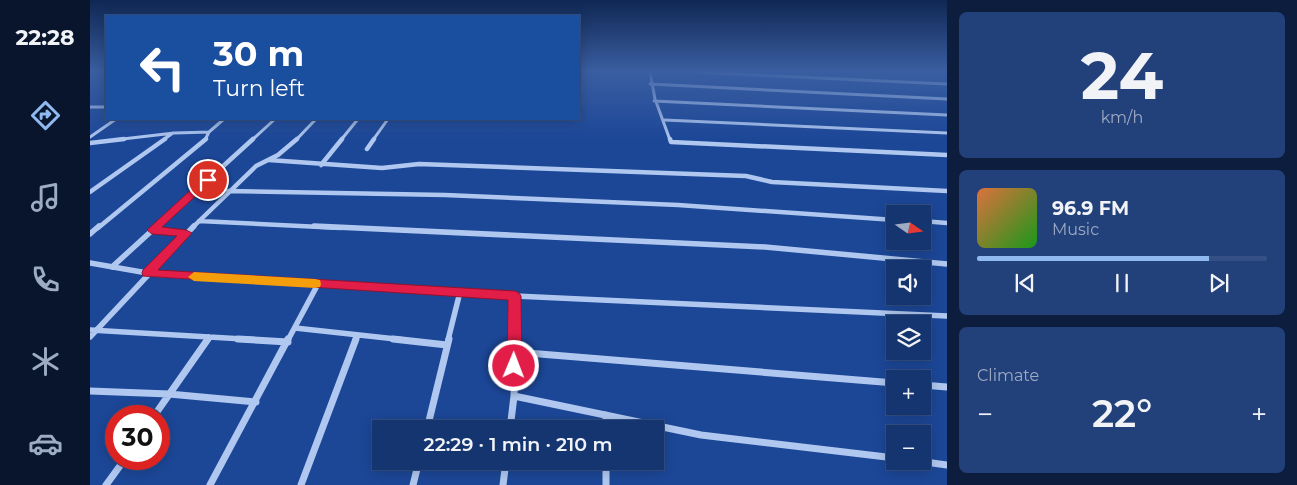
<!DOCTYPE html>
<html lang="en">
<head>
<meta charset="utf-8">
<style>
  :root { --surface:#153571; --page:#224079; --text:#f1f3f6; --muted:#9dabc3; --line:#345084; --accent:#90b9f0 }
  body { margin:0; font-family:Montserrat,sans-serif; background:var(--page); color:var(--text); height:100vh; display:flex; flex-direction:column; font-size:19px; white-space:nowrap }
  * { box-sizing:border-box; margin:0 }
  p { font-size:16px; color:var(--muted) }
  .icon { flex:none; width:28px; height:28px; fill:none; stroke:currentColor; stroke-width:2; stroke-linecap:round; stroke-linejoin:round }
  .map { position:relative; flex:1; overflow:hidden }
  .sheet { display:flex; flex-direction:column; gap:12px; padding:12px; background:#0c1d3e; width:350px }
  .sheet>* { flex:none }
  .hud { position:absolute; left:15px; top:15px; width:475px; height:105px; border-radius:0px; box-shadow:0 2px 12px #0003,0 0 0 1px var(--line); background:#1a4fa0; color:#fff; overflow:hidden }
  .needle { width:32px; rotate:104deg }
  .tools { position:absolute; left:796px; top:205px; display:grid; gap:10px }
  .tools a { display:grid; place-items:center; width:45px; height:45px; border-radius:0px; background:var(--surface); box-shadow:0 2px 12px #0003,0 0 0 1px var(--line); font-size:25px }
  .speed { position:absolute; left:15px; top:405px; display:flex; gap:10px; font-size:25px; font-weight:700; text-align:center }
  .speed>* { display:grid; place-content:center; width:65px; height:65px; border-radius:50%; background:var(--surface); box-shadow:0 2px 12px #0003,0 0 0 1px var(--line); line-height:1 }
  .speed .limit { border:8px solid #d22; background:#fff; color:#111 }
  .pin { position:absolute; display:grid; place-items:center; width:42px; height:42px; color:#fff; margin:-21px; border:2px solid #fff; border-radius:50%; box-shadow:0 1px 5px #0007 }
  .me { position:absolute; width:55px; margin:-28px; rotate:1deg; stroke-linejoin:round; filter:drop-shadow(0 0 4px #0008) }
  .turn { display:flex; align-items:center; gap:18px; height:105px; padding:0 25px; font-size:22px }
  .turn .icon { width:65px; height:65px; stroke-width:2.5 }
  .turn b { display:block; font-size:35px; line-height:42px }
  .big { font-size:38px; font-weight:600; line-height:1.1 }
  .sheet .card { flex:1; display:flex; flex-direction:column; justify-content:center; gap:8px; min-width:0; padding:0 18px; border-radius:8px; background:var(--page) }
  .sheet .dial { align-items:center; gap:0 }
  .dial b { font-size:65px; line-height:1 }
  .song { display:flex; align-items:center; gap:15px }
  .cover { width:60px; height:60px; border-radius:8px; background:linear-gradient(135deg,hsl(20 70% 55%),hsl(120 70% 35%)) }
  .played { height:5px; border-radius:2px; background:linear-gradient(90deg,var(--accent) 80%,var(--line) 80%) }
  .keys { display:flex; justify-content:space-around; direction:ltr }
  .heat { display:flex; justify-content:space-between; align-items:center; font-size:28px; direction:ltr }
  .trip { position:absolute; left:282px; top:420px; width:292px; height:50px; border-radius:0px; background:var(--surface); box-shadow:0 2px 12px #0003,0 0 0 1px var(--line); font-weight:600; line-height:50px; text-align:center }
  main { display:flex; flex:1; min-height:0 }
  .tab-bar { display:flex; flex-direction:column; width:90px; justify-content:space-around; align-items:center; background:#08152d; color:var(--muted) }
  .tab-bar .icon { width:35px; height:35px }
  .tab-bar .selected { color:var(--accent) }
  .tab-bar b { font-size:22px; color:var(--text) }
  .map>svg:first-child { display:block }
</style>
</head>
<body>
<main>
<nav class="tab-bar">
<b>22:28</b>
<svg class="icon selected" aria-label="directions" viewBox="0 0 24 24"><path d="M12 3l9 9-9 9-9-9zM9 14v-3h6M13 9l2 2-2 2"/></svg>
<svg class="icon" aria-label="music" viewBox="0 0 24 24"><path d="M9 18V5l10-2v13"/><circle cx="6" cy="18" r="3"/><circle cx="16" cy="16" r="3"/></svg>
<svg class="icon" aria-label="phone" viewBox="0 0 24 24"><path d="M5 4h4l2 5-3 2q2 4 5 5l2-3 5 2v4C11 20 4 13 5 4z"/></svg>
<svg class="icon" aria-label="climate" viewBox="0 0 24 24"><path d="M12 3v18M4 7l16 10M4 17L20 7"/></svg>
<svg class="icon" aria-label="car" viewBox="0 0 24 24"><path d="M5 17H2v-5l4-1 3-4h7l3 4 3 1v5h-3M9 17h6M6 11h13"/><circle cx="7" cy="17" r="2"/><circle cx="17" cy="17" r="2"/></svg>
</nav>
<div class="map">
<svg width="857" height="485" viewBox="0 0 857 485">
  <rect width="100%" height="100%" fill="#1c4797"/>
  <g fill="none" stroke-linecap="round" stroke-linejoin="round">
    <path stroke="#b0c8f0" stroke-width="3" d="M560,72L565,99L580,140
      M606,72L857,84
      M560,84L857,99
      M564,101L857,115
      M0,107H16
      M575,120L857,133
      M0,137L26,119
      M24,140L84,133L119,132L134,119
      M73,140L83,133
      M115,140L119,132
      M162,140L185,119
      M206,140L226,119
      M251,140L268,119
      M283,140L298,119"/>
    <path stroke="#b0c8f0" stroke-width="4.5" d="M580,139L581,142L857,155
      M0,143L34,139
      M277,149L284,139
      M179,160L292,168L329,164L656,176L682,182L857,191
      M231,165L252,139
      M138,191L355,195L588,205L805,220
      M0,192L75,139
      M109,221L251,228
      M832,221L857,223
      M8,228L116,139
      M65,228L163,139
      M102,228L166,166L188,155L207,139"/>
    <path stroke="#b0c8f0" stroke-width="5.5" d="M224,226L675,247L857,264
      M62,230L96,233
      M0,234L9,226
      M0,263L63,274L425,296L857,316
      M22,267L67,226
      M205,328L315,340
      M0,330L169,340
      M0,337L104,226
      M117,340L119,337
      M198,340L228,284
      M265,340L267,336
      M358,340L370,292
      M425,340V296"/>
    <path stroke="#b0c8f0" stroke-width="7" d="M148,339L198,342
      M303,339L357,345
      M425,352L805,383
      M832,385L857,387
      M0,391L79,394L166,402
      M424,396L611,435L805,458
      M516,415V429
      M64,416L118,339
      M337,429L359,339
      M420,429L424,396L425,339
      M516,461V485
      M828,461L857,465
      M16,485L35,459
      M120,485L198,339
      M211,485L266,339
      M323,485L329,461
      M413,485L416,461"/>
  </g>
  <linearGradient id="sky" x2="0" y2="1"><stop stop-color="#0f2753"/><stop offset="0.51" stop-color="#3a5ea1"/><stop offset="1" stop-color="#3a5ea1" stop-opacity="0"/></linearGradient>
  <rect width="857" height="140" fill="url(#sky)"/>
  <path fill="#e11d48" stroke="#92132f" d="M115,177H122L123,180L72,227L96,230L102,233L68,270L425,291L429,293L431,296L432,366L430,371L424,373L419,371L417,366L418,300L53,276L52,273L53,270L87,236L62,234L57,230Z"/>
  <path fill="#f59e0b" d="M104,272L225,279L230,280L231,284L230,287L225,288L104,281L98,277Z"/>
</svg>
<div class="tools">
<a><svg class="needle" viewBox="-14 -14 28 28"><path d="M0-13l5 13h-10z" fill="#e53935"/><path d="M0 13l5-13h-10z" fill="#9dabc3"/></svg></a>
<a><svg class="icon" aria-label="sound" viewBox="0 0 24 24"><path d="M4 9h4l5-4v14l-5-4H4zM17 9q2 3 0 6"/></svg></a>
<a><svg class="icon" aria-label="layers" viewBox="0 0 24 24"><path d="M12 4l9 5-9 5-9-5zM3 14l9 5 9-5"/></svg></a>
<a>+</a>
<a>−</a>
</div>
<div class="speed"><div class="limit">30</div></div>
<div class="pin" style="left:118px;top:180px;background:#d93025"><svg class="icon" aria-label="arrive" viewBox="0 0 24 24"><path d="M6 21V4h12l-3 4 3 4H6"/></svg></div>
<svg class="me" style="left:424px;top:366px" viewBox="-20 -20 40 40"><circle r="17" fill="#e11d48" stroke="#fff" stroke-width="3"/><path d="M0-11L8 9 0 5-8 9z" fill="#fff"/></svg>
<div class="trip">22:29 · 1 min · 210 m</div>
<div class="hud">
<div class="turn"><svg class="icon" aria-label="left" viewBox="0 0 24 24"><path d="M17 20v-9H6M10 6l-5 5 5 5"/></svg><div><b>30 m</b>Turn left</div></div>
</div>
</div>
<section class="sheet">
<div class="card dial"><b>24</b><p>km/h</p></div>
<div class="card">
<div class="song"><i class="cover"></i><div><b>96.9 FM</b><p>Music</p></div></div>
<div class="played"></div>
<div class="keys"><svg class="icon" aria-label="previous" viewBox="0 0 24 24"><path d="M18 5L8 12l10 7zM5 5v14"/></svg><svg class="icon" aria-label="pause" viewBox="0 0 24 24"><path d="M8 5v14M16 5v14"/></svg><svg class="icon" aria-label="next" viewBox="0 0 24 24"><path d="M6 5l10 7-10 7zM19 5v14"/></svg></div>
</div>
<div class="card"><p>Climate</p>
<div class="heat"><a>−</a><b class="big">22°</b><a>+</a></div>
</div>
</section>
</main>
</body>
</html>
